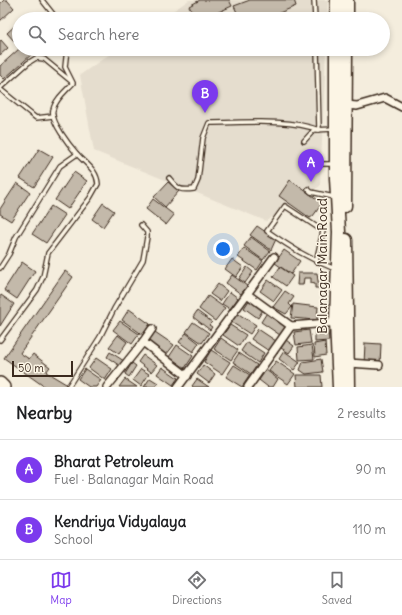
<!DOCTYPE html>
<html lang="en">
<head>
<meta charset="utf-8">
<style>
	body { margin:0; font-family:Delius,sans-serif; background:#f2f2f2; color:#202124 }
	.scale { position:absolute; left:12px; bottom:10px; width:61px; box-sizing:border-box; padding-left:4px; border:2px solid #3b2a1e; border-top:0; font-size:11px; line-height:14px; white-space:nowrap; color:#3b2a1e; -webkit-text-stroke:3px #fcf5e5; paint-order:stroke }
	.you { position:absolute; left:223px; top:249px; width:14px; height:14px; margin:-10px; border:3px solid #fff; border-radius:50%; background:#1a73e8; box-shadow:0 0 0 6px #1a73e833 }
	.badge { display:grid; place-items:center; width:26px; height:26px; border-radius:50%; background:#7c3aed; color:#fff; font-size:13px; font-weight:700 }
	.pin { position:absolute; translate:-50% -33px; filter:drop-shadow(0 1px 2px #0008) }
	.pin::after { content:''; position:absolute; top:21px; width:14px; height:12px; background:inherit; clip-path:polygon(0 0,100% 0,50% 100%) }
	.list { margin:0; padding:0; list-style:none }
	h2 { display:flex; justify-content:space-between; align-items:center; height:52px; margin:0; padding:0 16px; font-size:17px }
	h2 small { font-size:13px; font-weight:400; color:#757577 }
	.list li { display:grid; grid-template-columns:26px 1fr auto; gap:12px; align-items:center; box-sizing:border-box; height:60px; padding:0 16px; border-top:1px solid #e0e0e0 }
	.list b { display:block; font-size:15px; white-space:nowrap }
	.list p { margin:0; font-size:13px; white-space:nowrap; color:#757577 }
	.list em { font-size:13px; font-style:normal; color:#757577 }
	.icon { flex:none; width:22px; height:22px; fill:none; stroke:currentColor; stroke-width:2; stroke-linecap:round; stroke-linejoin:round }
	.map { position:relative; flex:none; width:402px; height:387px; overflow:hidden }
	.search { position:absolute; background:#fff; box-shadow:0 2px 6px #0003; left:12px; right:12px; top:12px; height:44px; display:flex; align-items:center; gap:10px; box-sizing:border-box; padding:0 14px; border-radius:22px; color:#757577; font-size:15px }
	.sheet { height:172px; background:#fff }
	nav { display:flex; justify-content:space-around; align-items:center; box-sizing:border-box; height:56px; border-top:1px solid #e0e0e0; background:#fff; font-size:11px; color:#757577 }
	nav a { display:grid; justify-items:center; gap:2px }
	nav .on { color:#7c3aed }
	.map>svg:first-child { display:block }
	.built { fill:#e5ddce }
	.building { fill:#c3b9aa; stroke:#3b2a1e }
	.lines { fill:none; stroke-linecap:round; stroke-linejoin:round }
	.lane-casing { stroke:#3b2a1e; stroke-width:6 }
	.street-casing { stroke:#3b2a1e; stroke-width:10 }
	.secondary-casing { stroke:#3b2a1e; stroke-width:14 }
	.primary-casing { stroke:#3b2a1e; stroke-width:15 }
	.lane { stroke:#fcf5e5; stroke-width:3.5 }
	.street { stroke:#fcf5e5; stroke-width:7 }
	.secondary { stroke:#fcf5e5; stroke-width:11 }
	.primary { stroke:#fcf5e5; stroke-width:12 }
	.labels { text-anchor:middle; stroke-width:3; stroke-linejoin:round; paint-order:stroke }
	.street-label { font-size:14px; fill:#3b2a1e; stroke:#fcf5e5 }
</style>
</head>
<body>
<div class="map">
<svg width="402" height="387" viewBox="0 0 402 387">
	<rect width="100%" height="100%" fill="#f4eddd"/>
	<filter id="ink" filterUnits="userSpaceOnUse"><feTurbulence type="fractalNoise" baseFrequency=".025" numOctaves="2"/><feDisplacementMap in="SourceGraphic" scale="8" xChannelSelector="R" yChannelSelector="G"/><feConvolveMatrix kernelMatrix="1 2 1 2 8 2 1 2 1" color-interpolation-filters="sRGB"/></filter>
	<g filter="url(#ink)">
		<g class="built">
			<path d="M189,0H328L327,19H161Z"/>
			<path d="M117,49H326L320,186L266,221L94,151L80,75Z"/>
		</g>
		<g class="building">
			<path d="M4,0H7L14,8L0,21V4Z"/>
			<path d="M200,0H229L232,6L203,19H196L189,6Z"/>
			<path d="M250,0H294L296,6L265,19H240L234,6Z"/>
			<path d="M19,22V37L14,41L7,33Z"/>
			<path d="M1,40L8,48L0,55V41Z"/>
			<path d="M19,49H27L32,54L4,79L0,75V66Z"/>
			<path d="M39,149L53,157L34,187L20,178Z"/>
			<path d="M74,172L87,181L68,209L55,200Z"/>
			<path d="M290,180L321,202L320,204L321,205L313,216L310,218L279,196Z"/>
			<path d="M168,182L179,191L165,207L154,197Z"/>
			<path d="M17,183L30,192L11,221L0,214V209Z"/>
			<path d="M153,199L174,215L166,225L146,209Z"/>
			<path d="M103,203L114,211L103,227L92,219Z"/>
			<path d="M51,206L65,215L46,243L32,234Z"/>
			<path d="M257,226L276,239L271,250L250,235Z"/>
			<path d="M251,237L270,251L263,260L244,246Z"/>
			<path d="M244,248L263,261L257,270L238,257Z"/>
			<path d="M284,250L300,261L291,274L275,263Z"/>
			<path d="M232,259L243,267L236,277L225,269Z"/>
			<path d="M22,262L35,271L17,299L4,290Z"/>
			<path d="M247,267L253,272L245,283L239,279Z"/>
			<path d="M280,267L293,276L286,286L273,277Z"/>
			<path d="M65,271L73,277L20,353L29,359L33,354L50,367L46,372L66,384L64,387H45L4,358Z"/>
			<path d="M298,273H317L319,288H315V284L311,283V278H304L303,285H297Z"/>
			<path d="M232,275L247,286L241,294L226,283Z"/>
			<path d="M268,280L282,290L274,301L260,291Z"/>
			<path d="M218,284L227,291L220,301L210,294Z"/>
			<path d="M285,291L294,297L289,304L292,307L286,314L273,307Z"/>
			<path d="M230,292L238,298L230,309L222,304Z"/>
			<path d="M1,295L14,304L0,326V297Z"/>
			<path d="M208,296L225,308L215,321L199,309Z"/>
			<path d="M250,299L264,308L258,318L244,308Z"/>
			<path d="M293,304L318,307L317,320L291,318Z"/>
			<path d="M129,309L150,324L143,335L122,320Z"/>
			<path d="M197,311L212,322L209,325L212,327L210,330L193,317Z"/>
			<path d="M268,311L288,324L280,335L261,322Z"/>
			<path d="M237,313L256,325L250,334L231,322Z"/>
			<path d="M120,321L139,334L132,344L113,330Z"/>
			<path d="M193,322L209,333L202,343L186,332Z"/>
			<path d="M230,325L246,335L239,346L223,335Z"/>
			<path d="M258,329L276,341L269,351L251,339Z"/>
			<path d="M309,330L311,343L296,345L294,332Z"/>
			<path d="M328,330L329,341L315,342V331Z"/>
			<path d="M155,332L174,345L166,355L148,342Z"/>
			<path d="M186,333L199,343L193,352L179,342Z"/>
			<path d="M118,335L127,342L119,354L109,347Z"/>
			<path d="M221,338L238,350L231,360L214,349Z"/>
			<path d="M286,340L294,346L289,353L281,348Z"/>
			<path d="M247,342L264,353L258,363L241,351Z"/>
			<path d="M325,342L326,355L315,357L314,344Z"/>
			<path d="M365,343L381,344L380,365L364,364Z"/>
			<path d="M177,345L193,356L185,368L169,357Z"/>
			<path d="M312,345L314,359L299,360L298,347Z"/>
			<path d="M211,350L230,362L222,374L204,362Z"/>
			<path d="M284,351L300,362L294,370L279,359Z"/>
			<path d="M110,352L124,361L120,366L107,357Z"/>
			<path d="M239,353L257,365L251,374L233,362Z"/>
			<path d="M143,355L157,365L151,372L138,362Z"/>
			<path d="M96,358L112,369L105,380L89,368Z"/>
			<path d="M321,359L323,372L306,374L300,370L303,362Z"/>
			<path d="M276,361L295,374L288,384L269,371Z"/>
			<path d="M132,363L136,366L129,377L125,374Z"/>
			<path d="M203,365L215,374L209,383L197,374Z"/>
			<path d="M234,365L250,375L242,387L226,377Z"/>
			<path d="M162,367L178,378L173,385L157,374Z"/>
			<path d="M85,369L101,380L96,387H89L78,379Z"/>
			<path d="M141,369L149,374L141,386L133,380Z"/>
			<path d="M266,370L278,379L273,387H268L259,380Z"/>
			<path d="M296,375H321L322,387H297Z"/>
			<path d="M150,378L158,383L155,387H144Z"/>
			<path d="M125,379L137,387H119Z"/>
			<path d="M197,379L209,387H193L192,386Z"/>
		</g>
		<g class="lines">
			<g class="lane-casing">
				<g id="lane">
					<path d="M42,0L57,19"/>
					<path d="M314,0L315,19"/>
					<path d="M0,88L28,63L36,58L44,59L72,82"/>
					<path d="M0,89L36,118L53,116"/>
					<path d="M304,141L314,130L334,129"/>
					<path d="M308,167L313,164H334"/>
					<path d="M169,178C178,189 179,191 194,189L198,180L203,138L209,123C242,123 288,118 319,130L317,49"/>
					<path d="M308,189L311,192L334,197"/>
					<path d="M316,262L323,231L285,206L267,231C290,247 309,259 335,269"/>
					<path d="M0,268L9,254L16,237L60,166L77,154"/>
					<path d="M0,340L37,290L43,277L48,253L90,198L98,184C97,170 86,164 77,154C70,146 50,121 53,110C55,99 67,90 73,83L65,67L67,49"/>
					<path d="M68,387L100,337L114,309L143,260L147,237V232L141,225"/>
				</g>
			</g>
			<g class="street-casing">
				<g id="street">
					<path d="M346,105L357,106L385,98L402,107"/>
					<path d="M247,294L274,257"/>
					<path d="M143,342L152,329"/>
					<path d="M348,363L379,365"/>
					<path d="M107,387L143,342L187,376"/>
					<path d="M178,387L247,294L291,326L340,322"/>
					<path d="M248,387L291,326"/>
				</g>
			</g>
			<g class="secondary-casing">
				<path id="secondary" d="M0,383L4,387"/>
			</g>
			<g class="primary-casing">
				<g id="primary">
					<path d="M336,19L337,0"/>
					<path d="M347,19V0"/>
					<path d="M336,49V178L339,232L336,322L339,387"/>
					<path d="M345,206L346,49"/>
					<path d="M346,240L348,387"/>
				</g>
			</g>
			<use href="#lane" class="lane"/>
			<use href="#street" class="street"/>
			<use href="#secondary" class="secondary"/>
			<use href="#primary" class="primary"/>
		</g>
	</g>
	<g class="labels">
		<g class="street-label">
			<text transform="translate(322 266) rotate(-90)" y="5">Balanagar Main Road</text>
		</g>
	</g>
</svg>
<div class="scale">50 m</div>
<div class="you"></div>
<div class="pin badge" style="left:311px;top:182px">A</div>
<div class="pin badge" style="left:205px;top:113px">B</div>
<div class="search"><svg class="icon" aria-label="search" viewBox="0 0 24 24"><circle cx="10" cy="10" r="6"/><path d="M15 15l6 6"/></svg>Search here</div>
</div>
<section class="sheet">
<h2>Nearby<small>2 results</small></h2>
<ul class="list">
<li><span class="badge">A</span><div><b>Bharat Petroleum</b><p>Fuel · Balanagar Main Road</p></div><em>90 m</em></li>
<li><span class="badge">B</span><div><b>Kendriya Vidyalaya</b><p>School</p></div><em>110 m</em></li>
</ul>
</section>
<nav>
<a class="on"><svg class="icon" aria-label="map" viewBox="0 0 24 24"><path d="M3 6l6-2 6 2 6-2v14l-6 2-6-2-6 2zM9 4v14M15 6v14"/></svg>Map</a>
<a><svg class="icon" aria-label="directions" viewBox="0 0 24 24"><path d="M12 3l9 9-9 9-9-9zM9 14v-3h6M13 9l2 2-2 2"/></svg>Directions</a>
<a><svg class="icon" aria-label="saved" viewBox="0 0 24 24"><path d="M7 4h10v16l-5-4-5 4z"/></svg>Saved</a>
</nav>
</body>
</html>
